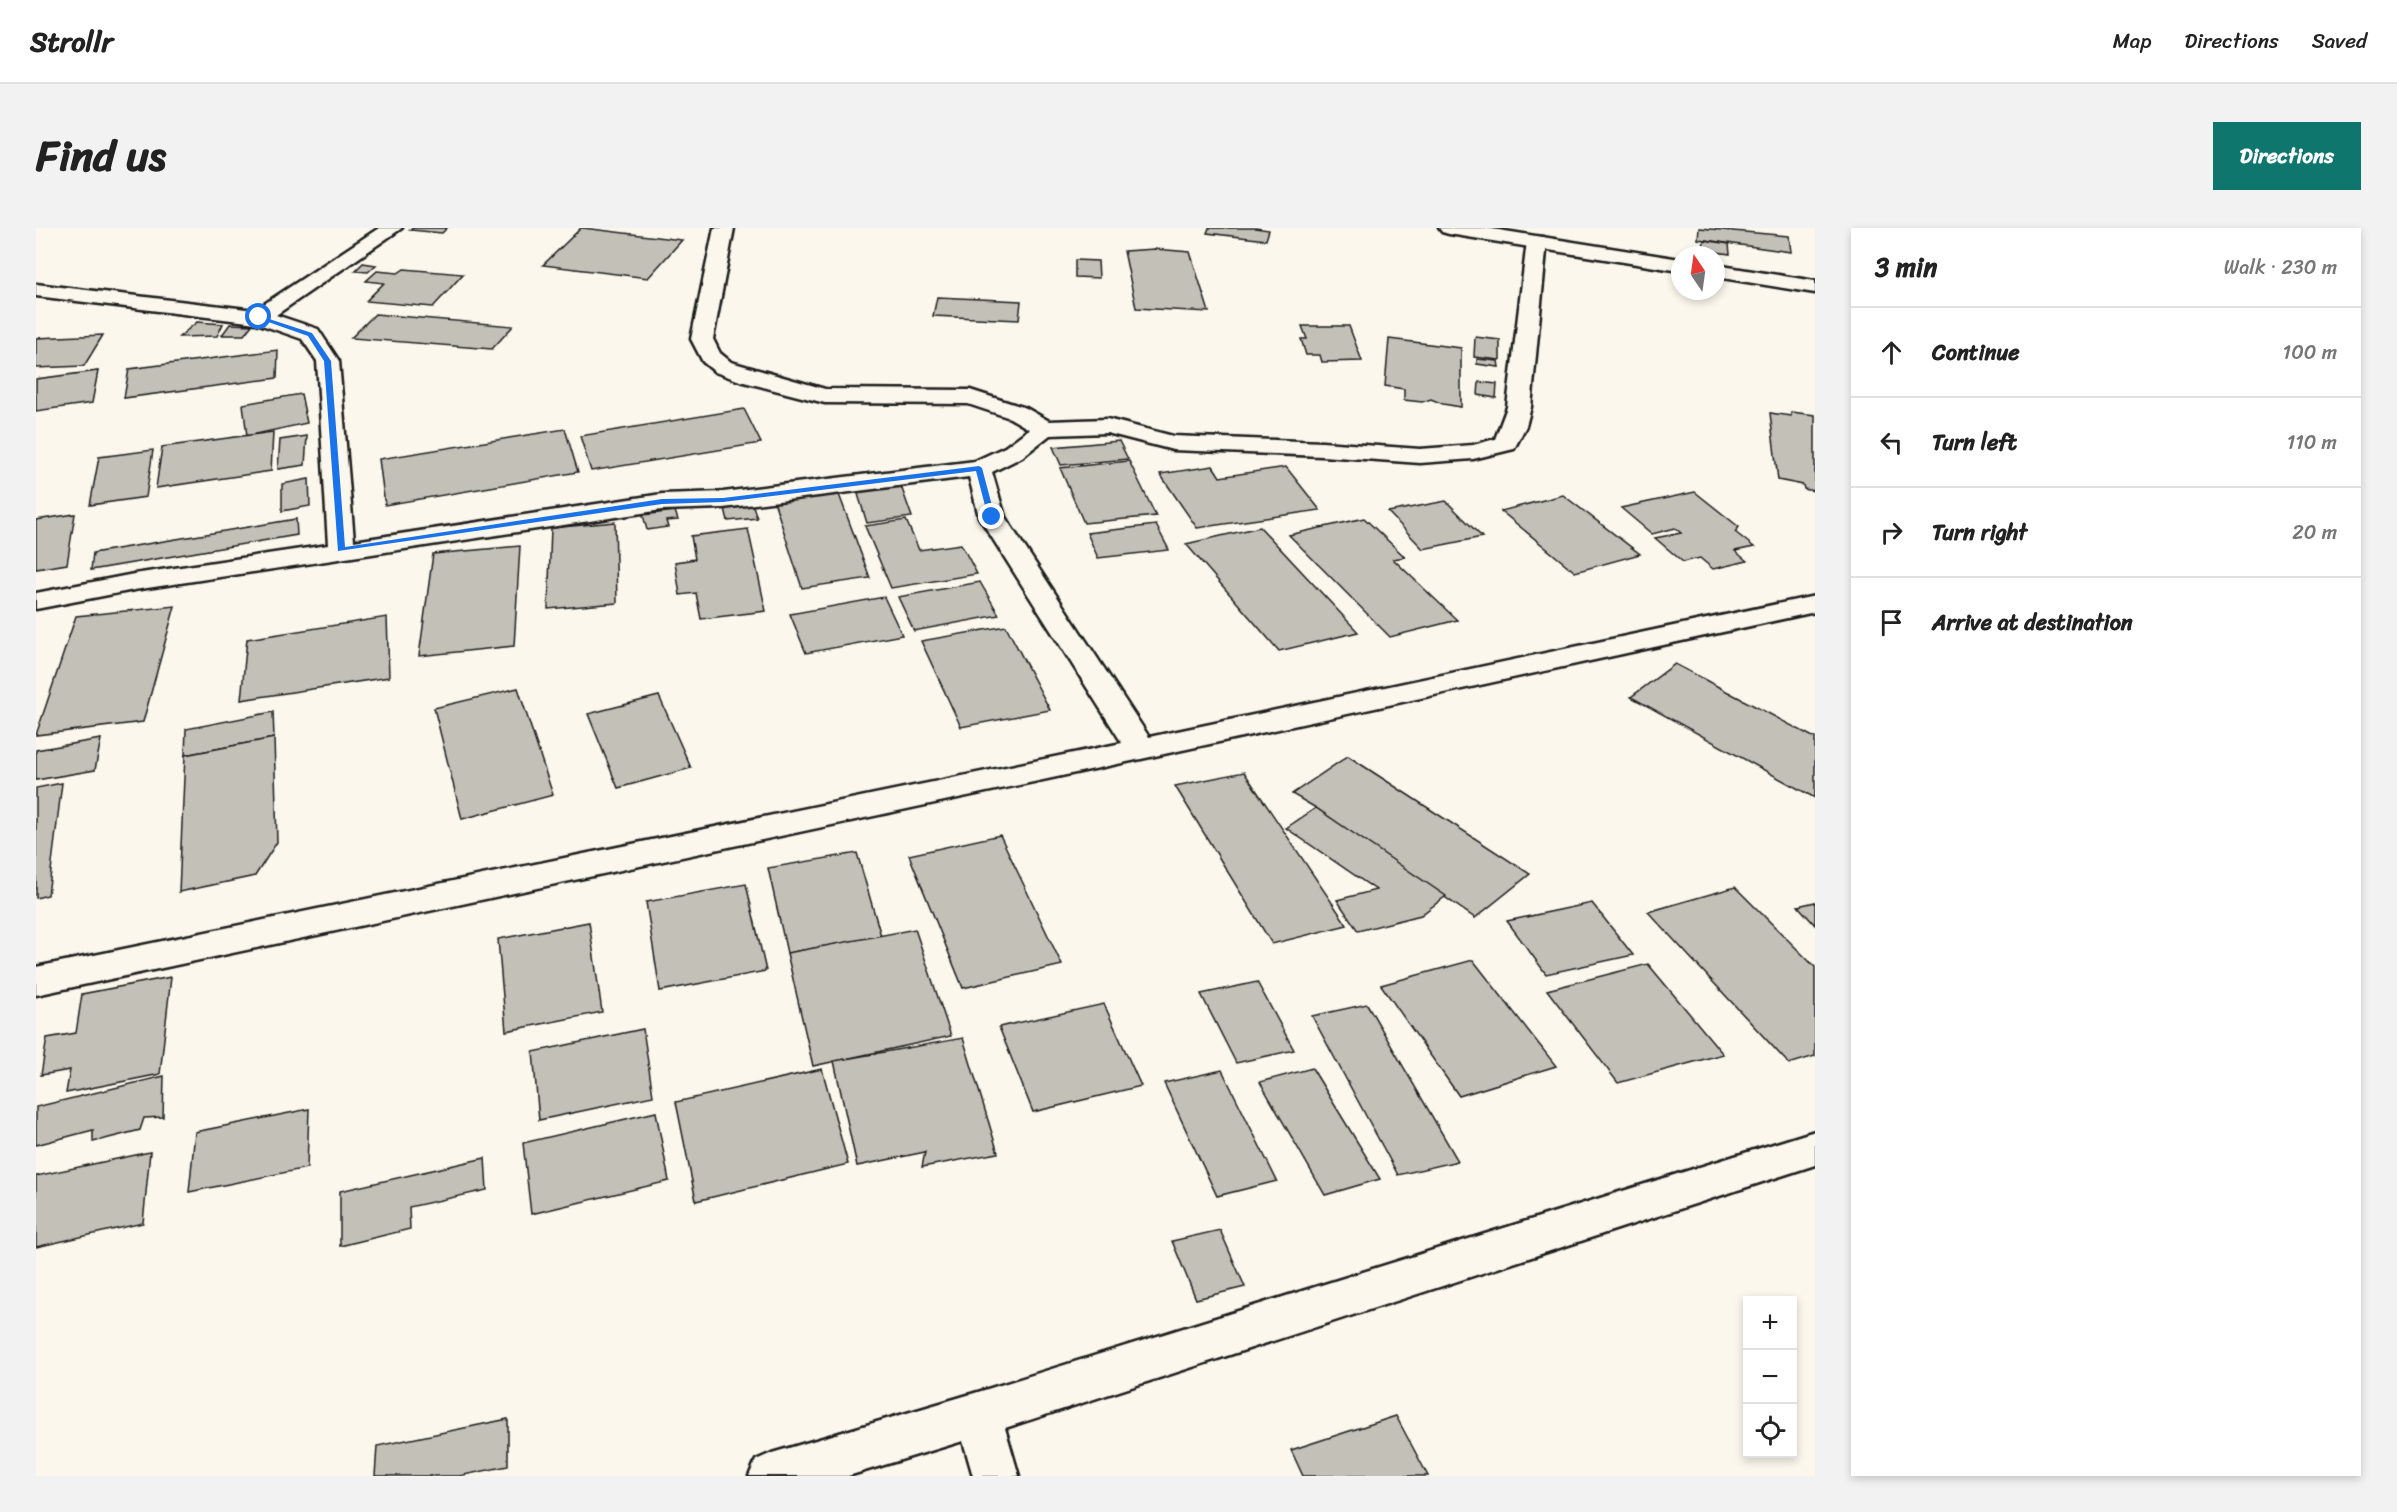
<!DOCTYPE html>
<html lang="en">
<head>
<meta charset="utf-8">
<style>
	body { margin:0; font-family:Sriracha,sans-serif; background:#f2f2f2; color:#222 }
	.controls { position:absolute; right:18px; bottom:18px; display:grid; overflow:hidden; border-radius:0px; box-shadow:0 3px 9px #0003 }
	.controls button { width:54px; height:54px; display:grid; place-items:center; padding:0; border:0; border-bottom:2px solid #e0e0e0; background:#fff; color:#222; font:30px sans-serif }
	.compass { position:absolute; left:1635px; top:18px; width:54px; height:54px; border-radius:50%; background:#fff; box-shadow:0 3px 9px #0003; rotate:347deg }
	.stop { position:absolute; width:18px; height:18px; margin:-14px; border:4px solid #1a73e8; border-radius:50%; background:#fff }
	.stop.end { background:#1a73e8; border-color:#fff; box-shadow:0 2px 6px #0008 }
	.list { margin:0; padding:0; list-style:none }
	h2 { display:flex; justify-content:space-between; align-items:center; height:78px; margin:0; padding:0 24px; font-size:26px }
	h2 small { font-size:20px; font-weight:400; color:#767676 }
	.list li { display:grid; grid-template-columns:39px 1fr auto; gap:18px; align-items:center; box-sizing:border-box; height:90px; padding:0 24px; border-top:2px solid #e0e0e0 }
	.list b { display:block; font-size:22px; white-space:nowrap }
	.list em { font-size:20px; font-style:normal; color:#767676 }
	.icon { flex:none; width:33px; height:33px; fill:none; stroke:currentColor; stroke-width:2; stroke-linecap:round; stroke-linejoin:round }
	.map { position:relative; flex:none; width:1779px; height:1248px; overflow:hidden; border-radius:0px }
	header { display:flex; align-items:center; gap:36px; box-sizing:border-box; height:84px; padding:0 30px; background:#fff; border-bottom:2px solid #e0e0e0 }
	header strong { font-size:28px }
	nav { display:flex; gap:33px; margin-inline-start:auto; font-size:21px }
	.intro { display:flex; align-items:center; justify-content:space-between; box-sizing:border-box; height:144px; padding:0 36px }
	h1 { margin:0; font-size:42px }
	.button { padding:15px 27px; border-radius:0px; background:#0f766e; color:#fff; font-size:21px; font-weight:700 }
	main { display:flex; gap:36px; padding:0 36px }
	aside { flex:1; background:#fff; border-radius:0px; box-shadow:0 3px 9px #0003 }
	.map>svg:first-child { display:block }
	.building { fill:#c3c0b8; stroke:#1c1c1c; stroke-width:1.5 }
	.lines { fill:none; stroke-linecap:round; stroke-linejoin:round }
	.street-casing { stroke:#1c1c1c; stroke-width:5 }
	.secondary-casing { stroke:#1c1c1c; stroke-width:5 }
	.street { fill:#fbf7ec; fill-rule:evenodd }
	.secondary { fill:#fbf7ec; fill-rule:evenodd }
	.route { fill:#1a73e8 }
</style>
</head>
<body>
<header>
<strong>Strollr</strong>
<nav><a>Map</a><a>Directions</a><a>Saved</a></nav>
</header>
<div class="intro"><h1>Find us</h1><a class="button">Directions</a></div>
<main>
<div class="map">
<svg width="1779" height="1248" viewBox="0 0 1779 1248">
	<rect width="100%" height="100%" fill="#fbf7ec"/>
	<filter id="ink" filterUnits="userSpaceOnUse"><feTurbulence type="fractalNoise" baseFrequency=".0167" numOctaves="2"/><feDisplacementMap in="SourceGraphic" scale="12" xChannelSelector="R" yChannelSelector="G"/><feConvolveMatrix kernelMatrix="1 2 1 2 8 2 1 2 1" color-interpolation-filters="sRGB"/></filter>
	<g filter="url(#ink)">
		<g class="building">
			<path d="M377,0H411L406,5L374,2Z"/>
			<path d="M545,0H547L646,12L612,50L507,37Z"/>
			<path d="M1173,0H1219L1233,2L1230,12L1171,5Z"/>
			<path d="M1663,0L1753,8L1755,24L1662,11Z"/>
			<path d="M1668,12L1693,16L1694,26L1667,22Z"/>
			<path d="M1119,21L1154,24L1173,84L1100,80L1088,23Z"/>
			<path d="M1039,32L1062,33L1063,50L1039,49Z"/>
			<path d="M327,35L340,37L332,44L319,43Z"/>
			<path d="M368,41L427,46L397,79L330,73L348,55L330,53L341,43L362,45Z"/>
			<path d="M901,69L985,73L983,92L897,88Z"/>
			<path d="M339,86L477,98L456,121L315,110Z"/>
			<path d="M161,94L187,96L181,108L143,109Z"/>
			<path d="M194,96L216,97L208,107H186Z"/>
			<path d="M1266,98H1313L1326,133L1286,134L1284,127H1270L1265,111H1271Z"/>
			<path d="M67,107L48,138L0,140V110Z"/>
			<path d="M1439,109L1464,112V132L1438,129Z"/>
			<path d="M1353,111L1425,120V179L1407,176L1395,171L1386,174L1368,172V161L1349,158Z"/>
			<path d="M242,122L241,150L88,170L93,141Z"/>
			<path d="M1441,131L1462,133L1463,139L1441,136Z"/>
			<path d="M62,143L56,175L0,183V151Z"/>
			<path d="M1443,154L1461,156L1460,170L1442,167Z"/>
			<path d="M265,166L271,195L211,208L207,176Z"/>
			<path d="M708,181L725,215L555,243L544,208Z"/>
			<path d="M1755,184L1779,187V263L1768,261L1767,257L1742,252L1734,185L1755,188Z"/>
			<path d="M529,201L542,244L349,277L343,231Z"/>
			<path d="M237,204L235,243L120,260L126,219Z"/>
			<path d="M271,208L269,237L242,241L244,212Z"/>
			<path d="M1083,213L1092,231L1025,237L1017,219Z"/>
			<path d="M117,222L110,269L54,277L63,229Z"/>
			<path d="M1093,233L1120,288L1048,295L1024,240Z"/>
			<path d="M1177,238L1184,249L1250,239L1284,282L1161,300L1124,246Z"/>
			<path d="M273,251L274,278L246,283V256Z"/>
			<path d="M865,258L876,289L831,295L821,263Z"/>
			<path d="M801,261L834,350L766,360L737,270Z"/>
			<path d="M1659,264L1703,299L1699,304L1718,319L1699,323L1711,333L1677,341L1664,330L1647,334L1619,310L1645,305L1639,300L1616,306L1585,280Z"/>
			<path d="M1527,267L1604,326L1539,344L1465,283Z"/>
			<path d="M714,269L721,290L692,293L687,272Z"/>
			<path d="M1410,273L1446,309L1387,321L1352,284Z"/>
			<path d="M639,283L642,292L630,293L632,299L611,302L607,287Z"/>
			<path d="M39,286L31,336L0,341V292Z"/>
			<path d="M1328,290L1369,329L1357,331L1421,392L1354,409L1253,307Z"/>
			<path d="M260,291L261,307L55,342L57,325Z"/>
			<path d="M870,292L883,322L925,316L941,346L855,360L829,298Z"/>
			<path d="M579,294L581,375L512,381L515,300Z"/>
			<path d="M1120,297L1133,322L1062,330L1051,305Z"/>
			<path d="M1224,299L1322,404L1243,423L1150,316Z"/>
			<path d="M712,301L730,383L665,391L660,365L644,367L639,334L659,331L655,308Z"/>
			<path d="M484,318L478,418L383,428L397,326Z"/>
			<path d="M944,354L963,387L878,403L862,369Z"/>
			<path d="M848,369L866,407L770,425L754,386Z"/>
			<path d="M139,378L107,494L0,507L40,388Z"/>
			<path d="M351,389L353,449L205,472L211,411Z"/>
			<path d="M970,398L1014,482L925,499L885,413Z"/>
			<path d="M1639,436L1779,510V570L1595,469Z"/>
			<path d="M482,460L517,567L426,591L398,480Z"/>
			<path d="M623,468L655,540L582,560L552,486Z"/>
			<path d="M237,484L238,510L149,527L150,501Z"/>
			<path d="M238,510L241,614L219,648L143,664L149,527Z"/>
			<path d="M65,511L59,542L0,552V522Z"/>
			<path d="M1312,528L1494,646L1439,690L1280,580L1256,566Z"/>
			<path d="M1208,544L1311,697L1236,716L1139,558Z"/>
			<path d="M26,555L12,667L0,670V560Z"/>
			<path d="M1280,580L1410,668L1385,687L1322,703L1301,672L1340,662L1250,600Z"/>
			<path d="M964,607L1026,737L927,760L873,627Z"/>
			<path d="M821,625L845,708L751,725L732,640Z"/>
			<path d="M710,656L730,743L624,763L610,674Z"/>
			<path d="M1699,659L1779,739V828L1753,836L1612,684Z"/>
			<path d="M1779,674V697L1762,678Z"/>
			<path d="M1556,675L1597,727L1510,746L1471,693Z"/>
			<path d="M553,694L566,784L470,803L462,711Z"/>
			<path d="M879,701L915,808L777,838L751,725Z"/>
			<path d="M1437,732L1520,838L1423,868L1345,757Z"/>
			<path d="M1612,736L1687,826L1582,855L1511,762Z"/>
			<path d="M135,749L124,846L30,865L34,842L5,847L11,810L40,805L46,766Z"/>
			<path d="M1221,754L1258,822L1200,835L1165,766Z"/>
			<path d="M1068,776L1105,858L997,884L963,799Z"/>
			<path d="M1331,776L1422,933L1362,947L1276,788Z"/>
			<path d="M607,801L617,868L503,892L497,824Z"/>
			<path d="M927,810L962,925L886,939L889,924L821,938L798,833Z"/>
			<path d="M1276,840L1344,951L1289,967L1224,854Z"/>
			<path d="M786,841L812,936L660,973L640,874Z"/>
			<path d="M1186,842L1241,953L1181,968L1128,855Z"/>
			<path d="M128,848L127,889L108,890L104,902L57,914V902L0,917V879Z"/>
			<path d="M273,881L271,940L153,964L159,904Z"/>
			<path d="M620,884L633,953L495,986L487,915Z"/>
			<path d="M114,924L107,995L0,1019V948Z"/>
			<path d="M449,930L451,962L373,979L374,1001L304,1018V963Z"/>
			<path d="M1184,1002L1209,1059L1160,1071L1136,1013Z"/>
			<path d="M1360,1188L1392,1248H1267L1255,1222Z"/>
			<path d="M472,1191V1238L423,1248H339L341,1218Z"/>
		</g>
		<g class="lines">
			<g class="street-casing">
				<g id="street">
					<path d="M343,0H366L240,87L282,101L303,133L318,313L626,266L687,264L939,233L969,219L993,201L974,190L932,176L789,175L704,153L679,144L667,134L655,111L678,0H698L677,111L684,125L695,134L789,161L934,162L990,180L1013,193L1071,191L1137,208L1286,214L1384,221L1437,217L1459,211L1471,179L1491,13L1494,9H1508L1511,13L1495,179L1490,198L1478,221L1437,231L1384,235L1286,228L1137,222L1071,205L1014,207L986,229L956,244L969,289L1113,509L1779,368V384L1105,531L0,767V739L1086,515L943,289L933,249L687,280L626,282L98,362L0,381V365L98,346L292,317L281,133L266,111L220,95L0,68V56L219,82Z"/>
					<path d="M1779,903V937L969,1200L983,1248H937L927,1213L812,1248H713L720,1232L736,1225L942,1164Z"/>
				</g>
			</g>
			<g class="secondary-casing">
				<g id="secondary">
					<path d="M1403,0H1450L1644,31V43L1413,6L1406,4Z"/>
					<path d="M1680,37L1779,53V65L1680,49Z"/>
				</g>
			</g>
			<use href="#street" class="street"/>
			<use href="#secondary" class="secondary"/>
		</g>
	</g>
	<path class="route" d="M221,87L276,105L295,133L309,319L626,271L687,270L943,238L946,240L959,289L956,291L952,289L940,243L687,274L626,276L302,323L288,133L272,108L221,90Z"/>
</svg>
<div class="controls">
<button>+</button>
<button>−</button>
<button><svg class="icon" aria-label="locate" viewBox="0 0 24 24"><circle cx="12" cy="12" r="6"/><path d="M12 2v4M12 18v4M2 12h4M18 12h4"/></svg></button>
</div>
<svg class="compass" viewBox="-18 -18 36 36"><path d="M0-13l5 13h-10z" fill="#e53935"/><path d="M0 13l5-13h-10z" fill="#767676"/></svg>
<div class="stop" style="left:223px;top:89px"></div>
<div class="stop end" style="left:956px;top:289px"></div>
</div>
<aside>
<h2>3 min<small>Walk · 230 m</small></h2>
<ul class="list">
<li><svg class="icon" aria-label="ahead" viewBox="0 0 24 24"><path d="M12 20V5M6 11l6-6 6 6"/></svg><div><b>Continue</b></div><em>100 m</em></li>
<li><svg class="icon" aria-label="left" viewBox="0 0 24 24"><path d="M17 20v-9H6M10 6l-5 5 5 5"/></svg><div><b>Turn left</b></div><em>110 m</em></li>
<li><svg class="icon" aria-label="right" viewBox="0 0 24 24"><path d="M7 20v-9h11M14 6l5 5-5 5"/></svg><div><b>Turn right</b></div><em>20 m</em></li>
<li><svg class="icon" aria-label="arrive" viewBox="0 0 24 24"><path d="M6 21V4h12l-3 4 3 4H6"/></svg><div><b>Arrive at destination</b></div></li>
</ul>
</aside>
</main>
</body>
</html>
